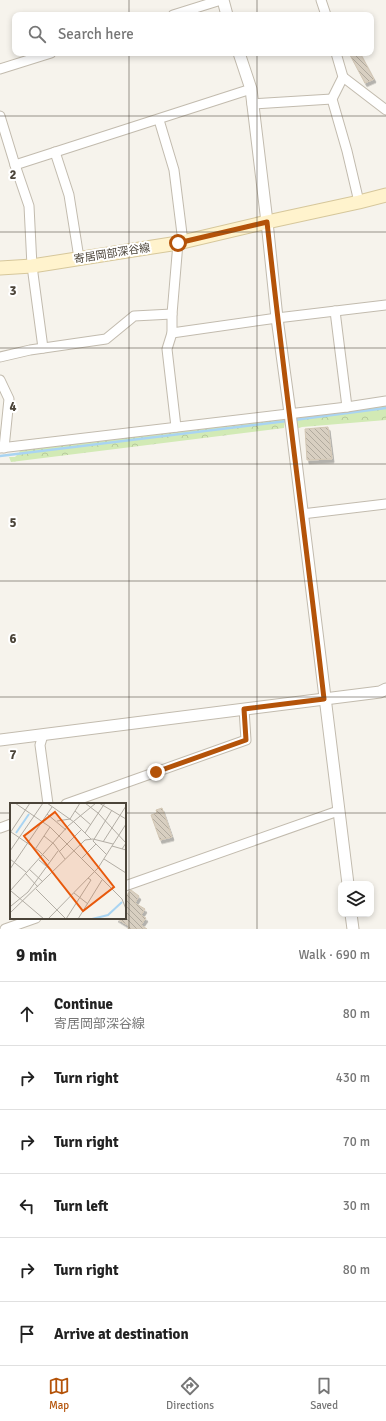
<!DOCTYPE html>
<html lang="en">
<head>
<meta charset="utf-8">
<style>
	body { margin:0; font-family:Signika,"Noto Sans JP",sans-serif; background:#f6f6f6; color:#222 }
	.controls { position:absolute; right:12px; bottom:12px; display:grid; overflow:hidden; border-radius:8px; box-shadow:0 2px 6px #0003 }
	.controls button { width:36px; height:36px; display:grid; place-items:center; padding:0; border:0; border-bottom:1px solid #e0e0e0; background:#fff; color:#222; font:20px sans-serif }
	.stop { position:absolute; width:12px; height:12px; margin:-9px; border:3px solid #b45309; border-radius:50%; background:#fff }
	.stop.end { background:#b45309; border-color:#fff; box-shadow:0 1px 4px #0008 }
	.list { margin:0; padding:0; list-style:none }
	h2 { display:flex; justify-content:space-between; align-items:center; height:52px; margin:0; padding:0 16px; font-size:17px }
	h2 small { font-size:13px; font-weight:400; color:#767676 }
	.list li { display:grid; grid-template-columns:26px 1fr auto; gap:12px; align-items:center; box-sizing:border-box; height:64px; padding:0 16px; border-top:1px solid #e0e0e0 }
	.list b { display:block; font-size:15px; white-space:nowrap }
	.list p { margin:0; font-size:13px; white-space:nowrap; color:#767676 }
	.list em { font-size:13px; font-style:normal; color:#767676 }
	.icon { flex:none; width:22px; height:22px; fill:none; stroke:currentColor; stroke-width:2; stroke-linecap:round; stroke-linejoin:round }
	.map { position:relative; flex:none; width:386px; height:929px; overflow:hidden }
	.search { position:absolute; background:#fff; box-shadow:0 2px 6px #0003; left:12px; right:12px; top:12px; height:44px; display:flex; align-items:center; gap:10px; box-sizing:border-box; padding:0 14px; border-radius:8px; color:#767676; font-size:15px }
	.sheet { height:436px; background:#fff }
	nav { display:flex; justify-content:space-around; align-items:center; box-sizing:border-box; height:56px; border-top:1px solid #e0e0e0; background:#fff; font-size:11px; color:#767676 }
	nav a { display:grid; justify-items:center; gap:2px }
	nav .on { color:#b45309 }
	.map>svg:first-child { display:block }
	.grass { fill:url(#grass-dots) }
	.forest { fill:url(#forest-crowns) }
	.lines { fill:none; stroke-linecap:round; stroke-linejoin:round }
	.stream { stroke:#a9d4f2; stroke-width:2.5 }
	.building { fill:url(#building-back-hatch); stroke:#d3c7b4; filter:url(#shadow) }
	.minor-casing { stroke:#c2bbae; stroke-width:11 }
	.tertiary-casing { stroke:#c2bbae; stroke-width:13 }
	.secondary-casing { stroke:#d6c79b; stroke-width:15 }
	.minor { stroke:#fff; stroke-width:9 }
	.tertiary { stroke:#fff; stroke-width:11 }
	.secondary { stroke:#fff3cd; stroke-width:13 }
	.route { stroke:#b45309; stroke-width:5 }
	.grid { fill:none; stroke:#4b4439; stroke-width:1; stroke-opacity:0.55 }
	.labels { text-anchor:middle; stroke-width:4; stroke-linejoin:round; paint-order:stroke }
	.street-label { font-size:11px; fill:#4b4439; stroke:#fff }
	.inset-river { fill:none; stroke:#a9d4f2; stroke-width:2 }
	.inset-road { fill:none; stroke:#b2ada4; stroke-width:1 }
	.view { fill:#e8590c; fill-opacity:0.15; stroke:#e8590c; stroke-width:2 }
	.inset-edge { fill:none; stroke:#4b4439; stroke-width:2 }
	.grid-label { font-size:13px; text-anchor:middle; font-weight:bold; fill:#4b4439; stroke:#fff; stroke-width:4; stroke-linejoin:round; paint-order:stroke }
</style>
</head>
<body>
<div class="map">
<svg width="386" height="929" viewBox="0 0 386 929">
	<defs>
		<pattern id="grass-dots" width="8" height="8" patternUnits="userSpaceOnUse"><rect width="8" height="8" fill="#d2eab5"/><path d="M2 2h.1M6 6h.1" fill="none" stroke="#b6ca9c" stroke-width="1.8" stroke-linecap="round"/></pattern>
		<pattern id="forest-crowns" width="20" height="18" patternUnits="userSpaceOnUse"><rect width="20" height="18" fill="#d2eab5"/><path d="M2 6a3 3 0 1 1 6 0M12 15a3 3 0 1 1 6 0" fill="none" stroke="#b6ca9c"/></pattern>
		<pattern id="building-back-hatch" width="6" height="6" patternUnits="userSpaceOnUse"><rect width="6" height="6" fill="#d8cfc1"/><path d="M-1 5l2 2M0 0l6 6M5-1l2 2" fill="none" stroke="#b1aa9e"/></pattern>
		<filter id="shadow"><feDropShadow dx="2" dy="3.5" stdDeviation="0" flood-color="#0004"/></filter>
	</defs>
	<rect width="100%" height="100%" fill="#f6f3ec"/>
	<g class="grass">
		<path d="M386,403V408L295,419L294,415Z"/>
		<path d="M283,417L285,421L19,453L21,448Z"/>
	</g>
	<g class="forest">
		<path d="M386,408V420L302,427L296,429L295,419Z"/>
		<path d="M285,421L284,428L11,462L9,457H15L19,453L198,432Z"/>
	</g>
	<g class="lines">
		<g class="stream">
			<path d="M294,420L386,408"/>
			<path d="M0,456L287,421"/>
		</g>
	</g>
	<g class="building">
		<path d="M349,53H360L374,79L365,83Z"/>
		<path d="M328,427L332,459L307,460L305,429Z"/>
		<path d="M162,808L172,837L160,840L151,815L157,813L156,810Z"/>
		<path d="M131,890L139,896L135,903L145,909L141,915L146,918L141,925L147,929H128L129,926L116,918H125V897Z"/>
	</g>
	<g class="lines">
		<g class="minor-casing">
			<g id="minor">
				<path d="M321,0L326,15"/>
				<path d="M173,15L221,0"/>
				<path d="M336,53L343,77L332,99L347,151L359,202"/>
				<path d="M0,69L51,53"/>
				<path d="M343,77L386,110"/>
				<path d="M252,104L332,99"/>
				<path d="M0,116L15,165L29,206L32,266L43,348"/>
				<path d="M159,120L174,170L183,242"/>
				<path d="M55,152L69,195L79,258"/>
				<path d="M15,165L251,89"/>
				<path d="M335,311L347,407"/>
				<path d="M172,333L277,318L386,305"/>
				<path d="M0,357L30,350L106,339L134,316L172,314"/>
				<path d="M0,380L9,399L4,448"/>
				<path d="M176,427L167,349L172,333V314L178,243"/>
				<path d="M0,448L347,407L386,401"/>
				<path d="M302,514L386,504"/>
				<path d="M43,735L40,745L48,804"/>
				<path d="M66,804L246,740L244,709"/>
				<path d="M0,828L11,824"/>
				<path d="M125,886L338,811"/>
				<path d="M5,929L36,918"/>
			</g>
		</g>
		<g class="tertiary-casing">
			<g id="tertiary">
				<path d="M223,0L227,15"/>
				<path d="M239,53L251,89L267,222L277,318L290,413L348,884"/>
				<path d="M0,740L380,692L386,689"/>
				<path d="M351,914L353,929"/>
			</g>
		</g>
		<g class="secondary-casing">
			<path id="secondary" d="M0,268L32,266L178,243L267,222L359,202L386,195"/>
		</g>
		<use href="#minor" class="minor"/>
		<use href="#tertiary" class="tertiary"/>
		<use href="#secondary" class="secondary"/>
	</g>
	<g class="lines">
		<path class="route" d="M156,772L246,740L244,709L324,699C306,540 284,381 267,222L178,243"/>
	</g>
	<path class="grid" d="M129,0V15M257,0V15M129,53V929M257,53V929M0,116H386M0,232H386M0,348H386M0,464H386M0,581H386M0,697H386M0,813H11M125,813H386"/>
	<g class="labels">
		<g class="street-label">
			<text transform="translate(112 253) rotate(-9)" y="4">寄居岡部深谷線</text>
		</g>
	</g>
	<g transform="translate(10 803)">
		<rect width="116" height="116" fill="#f6f3ec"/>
		<path class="inset-river" d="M6,30L19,11M82,116L98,112L112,99"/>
		<path class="inset-road" d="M5,0L40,24L112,96L116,106M37,0L64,19L81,36M75,0L88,10L116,40L112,46M89,0L116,16M65,8L81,22M37,11L56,27M60,16L70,0M47,18L60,16M1,29L29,48L39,58M0,30L20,0M75,30L95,0M34,33L44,41M93,39L116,3M44,41L55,56M102,43L116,47M26,45L40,24M0,48L33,0M49,49L72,26M97,52L83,38L102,7M0,56L16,69M71,56L86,41M94,56L116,70M29,57L43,69M0,66L42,4M19,66L33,79M15,70L28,84M26,86L56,116M0,88L58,23L86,0M1,88L34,116M64,90L78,101M1,103L18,89L48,48M0,110L75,37L83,36L103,41M38,116L88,65L116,21M56,116L81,77L78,75M68,116L92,77"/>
		<path class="view" d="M45,9L104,84L73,108L14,33Z"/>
		<rect width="116" height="116" class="inset-edge"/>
	</g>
	<g class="grid-label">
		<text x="13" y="179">2</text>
		<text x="13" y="295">3</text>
		<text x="13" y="411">4</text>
		<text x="13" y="527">5</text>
		<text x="13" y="643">6</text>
		<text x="13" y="759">7</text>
	</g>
</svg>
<div class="controls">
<button><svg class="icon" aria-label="layers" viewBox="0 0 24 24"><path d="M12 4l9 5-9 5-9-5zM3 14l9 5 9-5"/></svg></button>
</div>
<div class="stop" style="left:178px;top:243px"></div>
<div class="stop end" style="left:156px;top:772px"></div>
<div class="search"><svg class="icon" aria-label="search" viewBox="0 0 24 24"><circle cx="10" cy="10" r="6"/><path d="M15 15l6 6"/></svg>Search here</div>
</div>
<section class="sheet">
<h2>9 min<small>Walk · 690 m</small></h2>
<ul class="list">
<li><svg class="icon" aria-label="ahead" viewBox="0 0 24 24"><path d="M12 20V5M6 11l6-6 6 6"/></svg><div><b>Continue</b><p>寄居岡部深谷線</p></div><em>80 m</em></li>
<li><svg class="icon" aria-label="right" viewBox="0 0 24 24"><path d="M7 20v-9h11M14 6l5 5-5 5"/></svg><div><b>Turn right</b></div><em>430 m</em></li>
<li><svg class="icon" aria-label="right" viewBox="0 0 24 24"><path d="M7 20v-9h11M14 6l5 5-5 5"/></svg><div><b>Turn right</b></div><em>70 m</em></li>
<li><svg class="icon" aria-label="left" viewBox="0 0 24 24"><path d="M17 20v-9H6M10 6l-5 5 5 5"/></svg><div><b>Turn left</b></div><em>30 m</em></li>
<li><svg class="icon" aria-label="right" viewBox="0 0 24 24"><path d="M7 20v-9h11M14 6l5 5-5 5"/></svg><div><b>Turn right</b></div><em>80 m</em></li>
<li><svg class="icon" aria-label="arrive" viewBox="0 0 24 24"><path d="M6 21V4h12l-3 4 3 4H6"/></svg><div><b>Arrive at destination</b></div></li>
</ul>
</section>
<nav>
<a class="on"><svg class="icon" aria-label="map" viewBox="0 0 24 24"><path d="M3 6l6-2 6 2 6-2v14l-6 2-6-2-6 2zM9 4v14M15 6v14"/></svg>Map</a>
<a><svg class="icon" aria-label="directions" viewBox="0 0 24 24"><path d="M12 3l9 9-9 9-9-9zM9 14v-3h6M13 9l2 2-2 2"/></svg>Directions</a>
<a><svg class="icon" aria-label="saved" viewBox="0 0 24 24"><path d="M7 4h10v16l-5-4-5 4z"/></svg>Saved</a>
</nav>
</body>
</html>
